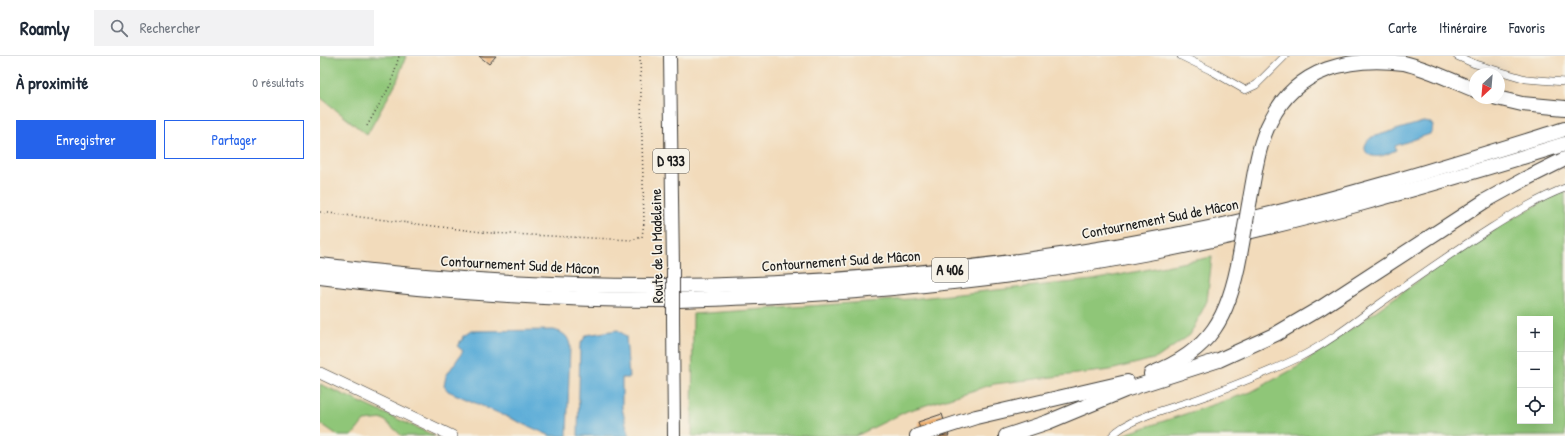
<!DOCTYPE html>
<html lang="fr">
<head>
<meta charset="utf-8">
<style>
	body { margin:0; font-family:"Patrick Hand",sans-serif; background:#f2f2f3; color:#1f2937 }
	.controls { position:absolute; right:12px; bottom:12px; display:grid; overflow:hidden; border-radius:0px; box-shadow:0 4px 16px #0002 }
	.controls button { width:36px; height:36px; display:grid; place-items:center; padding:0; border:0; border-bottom:1px solid #e0e1e3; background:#fff; color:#1f2937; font:20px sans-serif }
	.compass { position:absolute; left:1149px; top:12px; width:36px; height:36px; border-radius:50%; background:#fff; box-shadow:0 4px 16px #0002; rotate:206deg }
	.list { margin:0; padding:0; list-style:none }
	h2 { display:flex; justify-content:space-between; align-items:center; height:52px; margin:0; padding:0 16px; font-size:17px }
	h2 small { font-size:13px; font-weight:400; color:#747a83 }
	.actions { display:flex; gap:8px; padding:12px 16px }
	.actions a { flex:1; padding:9px 0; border:1px solid #2563eb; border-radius:0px; text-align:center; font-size:14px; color:#2563eb }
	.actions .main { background:#2563eb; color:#fff }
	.icon { flex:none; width:22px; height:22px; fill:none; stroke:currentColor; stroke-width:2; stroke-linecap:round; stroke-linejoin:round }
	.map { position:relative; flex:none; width:1245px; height:380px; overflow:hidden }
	header { display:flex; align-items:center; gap:24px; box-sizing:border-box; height:56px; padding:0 20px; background:#fff; border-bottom:1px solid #e0e1e3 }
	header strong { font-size:19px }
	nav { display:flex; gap:22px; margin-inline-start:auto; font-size:14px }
	.search { width:280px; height:36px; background:#f2f2f3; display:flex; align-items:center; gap:10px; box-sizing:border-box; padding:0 14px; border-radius:0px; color:#747a83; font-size:15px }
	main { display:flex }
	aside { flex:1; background:#fff }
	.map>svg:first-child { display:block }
	.green { fill:#8fc678; stroke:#56714a; fill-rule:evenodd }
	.water { fill:#5eaed8; stroke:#3d657a }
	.building { fill:#ecae6e }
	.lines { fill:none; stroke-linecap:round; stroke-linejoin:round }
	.minor-casing { stroke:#3c3934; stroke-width:8 }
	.secondary-casing { stroke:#3c3934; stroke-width:12 }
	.primary-casing { stroke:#3c3934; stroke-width:14 }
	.motorway-casing { stroke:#3c3934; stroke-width:16 }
	.path { stroke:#3c3934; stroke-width:1.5; stroke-dasharray:1 3; stroke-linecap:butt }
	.minor { stroke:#fff; stroke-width:7 }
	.secondary { stroke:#fff; stroke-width:11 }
	.primary { stroke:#fff; stroke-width:12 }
	.motorway { stroke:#fff; stroke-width:14 }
	.primary-bridge-casing { stroke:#3c3934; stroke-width:14; stroke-linecap:butt }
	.motorway-bridge-casing { stroke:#3c3934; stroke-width:16; stroke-linecap:butt }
	.primary-bridge { stroke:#fff; stroke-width:12 }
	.motorway-bridge { stroke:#fff; stroke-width:14 }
	.labels { text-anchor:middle; stroke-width:3.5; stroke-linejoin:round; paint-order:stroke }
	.shield { fill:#f7f3e8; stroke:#5e5c59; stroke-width:1 }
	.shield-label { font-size:14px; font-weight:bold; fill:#1c1c1c }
	.street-label { font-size:15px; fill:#1c1c1c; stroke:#f7f3e8 }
</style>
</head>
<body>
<header>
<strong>Roamly</strong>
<div class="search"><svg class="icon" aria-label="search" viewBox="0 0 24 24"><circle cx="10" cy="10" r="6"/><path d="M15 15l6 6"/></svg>Rechercher</div>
<nav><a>Carte</a><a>Itinéraire</a><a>Favoris</a></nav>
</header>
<main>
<aside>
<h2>À proximité<small>0 résultats</small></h2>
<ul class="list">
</ul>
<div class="actions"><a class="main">Enregistrer</a><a>Partager</a></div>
</aside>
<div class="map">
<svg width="1245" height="380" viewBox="0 0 1245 380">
	<rect width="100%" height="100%" fill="#f7f3e8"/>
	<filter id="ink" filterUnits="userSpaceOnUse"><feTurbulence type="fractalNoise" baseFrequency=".025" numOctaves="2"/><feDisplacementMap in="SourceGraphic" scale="8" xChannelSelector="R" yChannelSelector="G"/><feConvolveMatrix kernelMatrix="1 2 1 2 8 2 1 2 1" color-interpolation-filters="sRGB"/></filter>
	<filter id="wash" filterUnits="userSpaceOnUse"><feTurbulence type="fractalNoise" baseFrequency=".012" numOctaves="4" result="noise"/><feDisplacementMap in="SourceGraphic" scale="16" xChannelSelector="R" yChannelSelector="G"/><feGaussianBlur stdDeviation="0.9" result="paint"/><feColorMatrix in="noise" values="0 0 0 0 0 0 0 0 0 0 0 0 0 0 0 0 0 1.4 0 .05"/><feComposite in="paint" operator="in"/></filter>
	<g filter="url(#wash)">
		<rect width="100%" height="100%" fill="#f2dbbb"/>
		<g class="green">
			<path d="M0,0H86L77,25L47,79L0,41Z"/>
			<path d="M1245,135V380H803L808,377L931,336L979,310L1123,207L1188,165L1231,141ZM1200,263H1230V365H1200Z"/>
			<path d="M892,201L887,245L870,279L837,302L790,314L674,328L587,355L536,380H372L373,258L590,243L773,224Z"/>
			<path d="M0,328L115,380H82L63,363L44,365L32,380H19L0,367Z"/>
		</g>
		<g class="water">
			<path d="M1103,66L1111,67L1113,70L1112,75L1110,78L1075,90L1076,94C1071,96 1066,99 1061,100C1045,103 1039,90 1052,81Z"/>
			<path d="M234,274C244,277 248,280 250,289L247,380H231L128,335L124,330L126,320L143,295L137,290L145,279L151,275Z"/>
			<path d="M298,274L306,280L309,322H302V352L309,380H258L260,289L266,279Z"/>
		</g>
		<g id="blocks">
			<g class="building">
				<path d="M159,0H176L169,8Z"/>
				<path d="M622,358L629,380H602L598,366Z"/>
			</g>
		</g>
	</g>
	<g filter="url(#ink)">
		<use href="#blocks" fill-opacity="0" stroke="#3c3934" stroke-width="1"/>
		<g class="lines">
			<g class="minor-casing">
				<g id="minor">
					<path d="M861,0L890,14L925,34L936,29L965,0"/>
					<path d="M1137,0L1155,8L1206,23L1245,26"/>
					<path d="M792,380C808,361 859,350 883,341C915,329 947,317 978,302C1004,289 1028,271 1051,254C1090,226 1130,198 1171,172C1195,157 1219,142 1245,132"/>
				</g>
			</g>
			<g class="secondary-casing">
				<path id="secondary" d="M0,317L132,380"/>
			</g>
			<g class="primary-casing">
				<g id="primary">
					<path d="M350,0L353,211"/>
					<path d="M353,263L354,380"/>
				</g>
			</g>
			<g class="motorway-casing">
				<g id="motorway">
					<path d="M1177,42L1202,48L1245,52"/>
					<path d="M930,143C935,116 938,88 951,64C977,12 1030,0 1084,7C1109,13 1132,25 1155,34"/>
					<path d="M0,209C301,247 607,233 903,169C1019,144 1132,108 1245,73"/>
					<path d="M0,221C115,236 232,244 348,244C378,244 407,242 437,241C570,235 703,221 834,196C973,169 1110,130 1245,88"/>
					<path d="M831,318C891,295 909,261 920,199"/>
					<path d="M597,380L656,361L807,326"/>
					<path d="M686,380L728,366L805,334L899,304L956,278L1002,251L1165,145L1205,123L1245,103"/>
				</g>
			</g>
			<g class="path">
				<path d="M47,70L71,28L79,0"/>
				<path d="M0,156L170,177L312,184L322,181L324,166L320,0"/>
			</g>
			<use href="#minor" class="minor"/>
			<use href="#secondary" class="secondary"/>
			<use href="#primary" class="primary"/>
			<use href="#motorway" class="motorway"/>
			<g class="primary-bridge-casing">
				<path id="primary-bridge" d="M353,211V263"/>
			</g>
			<g class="motorway-bridge-casing">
				<path id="motorway-bridge" d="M920,199L930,143"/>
			</g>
			<use href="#primary-bridge" class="primary-bridge"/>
			<use href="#motorway-bridge" class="motorway-bridge"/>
		</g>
	</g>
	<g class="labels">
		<g class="shield">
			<rect x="333" y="93" width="36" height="24" rx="3"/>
			<rect x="612" y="202" width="36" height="24" rx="3"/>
		</g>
		<g class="shield-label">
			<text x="351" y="110">D 933</text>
			<text x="630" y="219">A 406</text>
		</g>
		<g class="street-label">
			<text transform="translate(840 163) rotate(-11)" y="5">Contournement Sud de Mâcon</text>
			<text transform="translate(337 190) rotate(-91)" y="5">Route de la Madeleine</text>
			<text transform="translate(521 205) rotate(-4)" y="5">Contournement Sud de Mâcon</text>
			<text transform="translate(200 209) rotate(3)" y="5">Contournement Sud de Mâcon</text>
		</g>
	</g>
</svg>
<div class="controls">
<button>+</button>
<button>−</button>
<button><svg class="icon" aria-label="locate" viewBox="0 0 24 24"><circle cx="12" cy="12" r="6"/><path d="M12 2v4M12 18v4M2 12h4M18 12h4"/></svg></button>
</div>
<svg class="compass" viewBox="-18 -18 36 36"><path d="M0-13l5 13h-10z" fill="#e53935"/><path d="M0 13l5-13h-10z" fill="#747a83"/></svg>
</div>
</main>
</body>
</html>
